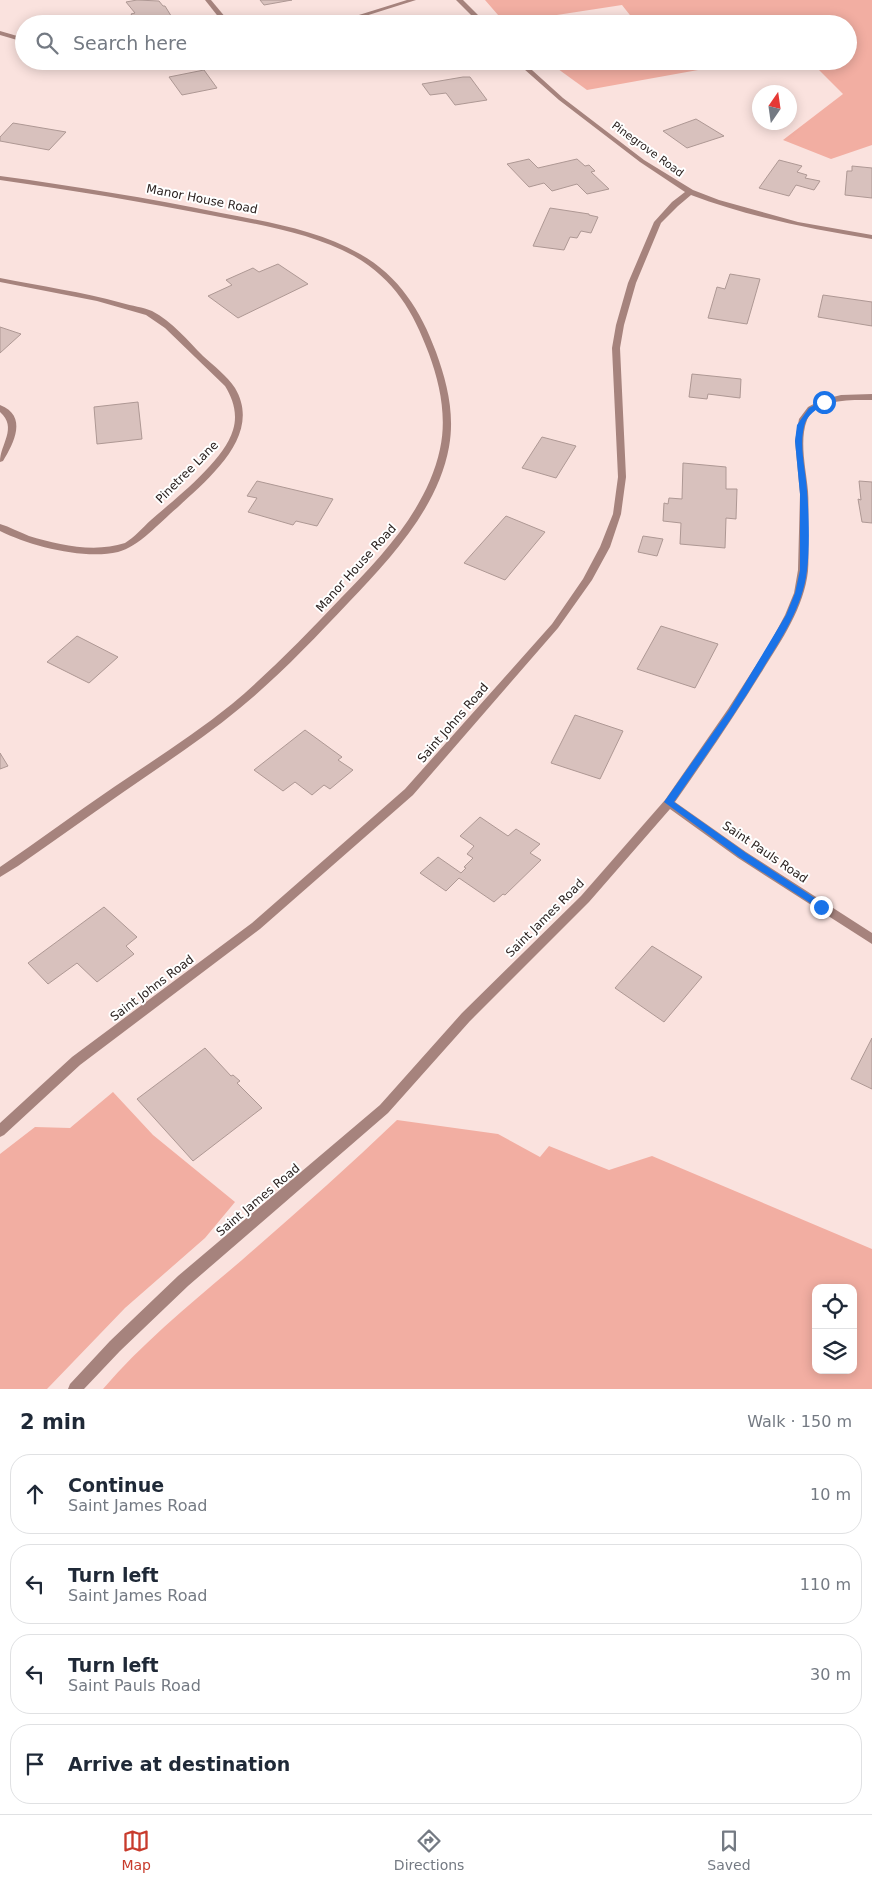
<!DOCTYPE html>
<html lang="en">
<head>
<meta charset="utf-8">
<style>
	body { margin:0; font-family:"DejaVu Sans",sans-serif; background:#f2f2f3; color:#1f2937 }
	.controls { position:absolute; right:15px; bottom:15px; display:grid; overflow:hidden; border-radius:10px; box-shadow:0 2px 12px #0003 }
	.controls button { width:45px; height:45px; display:grid; place-items:center; padding:0; border:0; border-bottom:1px solid #e0e1e3; background:#fff; color:#1f2937; font:25px sans-serif }
	.compass { position:absolute; left:752px; top:85px; width:45px; height:45px; border-radius:50%; background:#fff; box-shadow:0 2px 12px #0003; rotate:13deg }
	.stop { position:absolute; width:15px; height:15px; margin:-11px; border:4px solid #1a73e8; border-radius:50%; background:#fff }
	.stop.end { background:#1a73e8; border-color:#fff; box-shadow:0 1px 5px #0008 }
	.list { margin:0; padding:0; list-style:none }
	h2 { display:flex; justify-content:space-between; align-items:center; height:65px; margin:0; padding:0 20px; font-size:21px }
	h2 small { font-size:16px; font-weight:400; color:#747a83 }
	.list li { display:grid; grid-template-columns:32px 1fr auto; gap:15px; align-items:center; box-sizing:border-box; height:80px; margin:0 10px 10px; padding:0 10px; border:1px solid #e0e1e3; border-radius:20px }
	.list b { display:block; font-size:19px; white-space:nowrap }
	.list p { margin:0; font-size:16px; white-space:nowrap; color:#747a83 }
	.list em { font-size:16px; font-style:normal; color:#747a83 }
	.icon { flex:none; width:28px; height:28px; fill:none; stroke:currentColor; stroke-width:2; stroke-linecap:round; stroke-linejoin:round }
	.map { position:relative; flex:none; width:872px; height:1389px; overflow:hidden }
	.search { position:absolute; background:#fff; box-shadow:0 2px 12px #0003; left:15px; right:15px; top:15px; height:55px; display:flex; align-items:center; gap:12px; box-sizing:border-box; padding:0 18px; border-radius:28px; color:#747a83; font-size:19px }
	.sheet { height:425px; background:#fff }
	nav { display:flex; justify-content:space-around; align-items:center; box-sizing:border-box; height:70px; border-top:1px solid #e0e1e3; background:#fff; font-size:14px; color:#747a83 }
	nav a { display:grid; justify-items:center; gap:2px }
	nav .on { color:#c83b2c }
	.map>svg:first-child { display:block }
	.green { fill:#f2aea2; fill-rule:evenodd }
	.building { fill:#d8c1bd; stroke:#ae9894 }
	.lines { fill:none; stroke-linecap:round; stroke-linejoin:round }
	.street { fill:#a6837d; fill-rule:evenodd }
	.route { fill:#1a73e8 }
	.labels { text-anchor:middle; stroke-width:4; stroke-linejoin:round; paint-order:stroke }
	.far-street-label { font-size:11px; fill:#2b2220; stroke:#fff }
	.street-label { font-size:12px; fill:#2b2220; stroke:#fff }
</style>
</head>
<body>
<div class="map">
<svg width="872" height="1389" viewBox="0 0 872 1389">
	<rect width="100%" height="100%" fill="#fae2de"/>
	<g class="green">
		<path d="M485,0H872V145L831,159L783,140L843,94L814,65L755,61H848V24H637L622,5L505,23Z"/>
		<path d="M547,61H748L587,90Z"/>
		<path d="M113,1092L153,1135L235,1202L205,1238L125,1308L47,1389H0V1154L35,1127L70,1128Z"/>
		<path d="M397,1120L498,1134L540,1157L549,1146L609,1170L652,1156L872,1249V1389H103C144,1341 194,1301 242,1260C295,1214 347,1168 397,1120ZM816,1288H853V1370H816Z"/>
	</g>
	<g class="building">
		<path d="M137,0L159,1L163,6H165L173,19L143,24L138,18L134,19L131,14L135,13L126,2Z"/>
		<path d="M260,0H292L264,5Z"/>
		<path d="M204,70L217,88L182,95L169,77Z"/>
		<path d="M463,77H470L487,100L455,105L446,93L430,95L422,84Z"/>
		<path d="M696,119L724,136L687,148L663,131Z"/>
		<path d="M13,123L66,132L49,150L0,141V137Z"/>
		<path d="M529,159L538,168L577,159L585,166L589,165L595,171L591,172L609,189L587,194L577,184L552,191L544,183L529,187L507,164Z"/>
		<path d="M779,160L802,166L797,172L807,175L805,178L820,181L814,190L796,185L789,196L759,188Z"/>
		<path d="M852,166L872,168V198L845,195L847,171H852Z"/>
		<path d="M550,208L589,214V215L598,217L591,233L581,231L577,238L570,237L564,250L533,246Z"/>
		<path d="M278,264L308,284L238,318L208,296L232,285L226,280L253,268L259,272Z"/>
		<path d="M730,274L760,279L747,324L708,318L717,287L725,289Z"/>
		<path d="M823,295L872,302V326L818,317Z"/>
		<path d="M0,327L21,334L0,353Z"/>
		<path d="M692,374L741,379L740,398L708,394L707,399L689,397Z"/>
		<path d="M138,402L142,439L97,444L94,407Z"/>
		<path d="M542,437L576,446L556,478L522,468Z"/>
		<path d="M683,463L726,467V489H737L736,519L726,518L725,548L680,544L681,523L663,521L664,503L668,504L669,498L682,499Z"/>
		<path d="M257,481L333,499L317,526L296,521L293,525L248,512L257,498L247,496Z"/>
		<path d="M859,481L872,482V523L862,522L858,499L861,500Z"/>
		<path d="M506,516L545,532L505,580L464,563Z"/>
		<path d="M643,536L663,539L657,556L638,552Z"/>
		<path d="M661,626L718,644L695,688L637,669Z"/>
		<path d="M77,636L118,657L89,683L47,662Z"/>
		<path d="M575,715L623,731L600,779L551,763Z"/>
		<path d="M305,730L342,757L338,760L353,770L330,789L324,785L312,795L295,782L283,791L254,770Z"/>
		<path d="M0,753L8,766L0,769Z"/>
		<path d="M480,817L508,836L516,829L540,844L530,853L541,860L505,895L503,894L494,902L459,878L446,891L420,873L438,857L461,873L466,868L464,867L473,858L467,854L474,846L460,836Z"/>
		<path d="M104,907L137,937L126,946L134,954L97,982L77,963L48,984L28,963Z"/>
		<path d="M652,946L702,977L664,1022L615,988Z"/>
		<path d="M872,1038V1089L851,1079Z"/>
		<path d="M205,1048L231,1076L233,1075L240,1081L237,1083L262,1108L193,1161L137,1099Z"/>
	</g>
	<g class="lines">
		<g class="street">
			<path d="M205,0H211L231,24H224Z"/>
			<path d="M407,0H416L340,24H330Z"/>
			<path d="M456,0H463L487,24H480Z"/>
			<path d="M0,31L24,38V42L0,35Z"/>
			<path d="M515,61H522L563,98L644,160L693,190L719,200L798,222L872,235V239C811,229 749,217 691,195L678,206L661,223L636,283L624,325L620,348L626,477L621,514L610,547L592,580L558,628L413,795L260,929L80,1065L4,1135L0,1137V1123L72,1057L252,923L405,789L552,624L583,579L600,547L613,514L618,477L612,348L616,325L628,283L654,222L672,202L685,192L640,162L559,100Z"/>
			<path d="M0,176C74,186 148,198 221,213C268,222 318,230 360,254C399,276 421,311 436,352C447,382 455,414 449,447C438,508 390,559 349,602C314,639 279,676 240,708C203,739 162,765 122,793C87,817 53,842 18,866L0,877V867C38,841 76,813 114,787C154,760 195,734 232,704C271,671 306,635 341,598C382,556 427,509 440,449C447,417 440,384 429,354C413,311 395,280 354,256C311,233 262,225 215,216C144,202 72,190 0,180Z"/>
			<path d="M0,278C41,286 82,292 122,303C132,306 143,307 152,311C172,321 188,341 203,356C214,366 227,376 235,388C263,435 209,478 178,507C161,521 139,547 118,552C84,560 30,546 0,531V524C10,527 19,532 29,536C58,545 95,553 125,543C135,537 142,528 151,520C175,499 224,461 233,430C238,414 233,399 225,386L165,328L146,315L97,301L0,282Z"/>
			<path d="M872,394V400C853,400 816,398 807,420C799,441 806,469 808,491C809,505 808,519 808,533C808,545 809,558 808,571C804,608 781,641 761,673C734,717 705,759 675,802L746,852L872,933V944L738,858L670,809L589,902L470,1021L388,1113L188,1286L120,1351L84,1389H68L70,1384L110,1341L178,1276L380,1105L462,1013L581,896L665,800L728,709L769,645L785,615L794,593L798,570L800,494L795,441L799,419L808,407L821,400L841,395Z"/>
			<path d="M0,405C28,416 14,443 3,461L0,462C0,444 18,428 0,412Z"/>
		</g>
	</g>
	<path class="route" d="M824,400L827,401V403C817,409 806,415 804,427C799,447 806,471 807,491C809,514 810,548 807,570C803,607 781,639 762,670C735,715 704,758 674,802L746,853L824,904V909L821,910L739,857L664,802L729,710L786,615L795,593L800,570V494L795,441L797,425L809,408Z"/>
	<g class="labels">
		<g class="far-street-label">
			<text transform="translate(648 149) rotate(36)" y="4">Pinegrove Road</text>
		</g>
		<g class="street-label">
			<text transform="translate(202 199) rotate(11)" y="4">Manor House Road</text>
			<text transform="translate(187 472) rotate(-45)" y="4">Pinetree Lane</text>
			<text transform="translate(356 568) rotate(-48)" y="4">Manor House Road</text>
			<text transform="translate(453 723) rotate(-49)" y="4">Saint Johns Road</text>
			<text transform="translate(765 852) rotate(34)" y="4">Saint Pauls Road</text>
			<text transform="translate(545 918) rotate(-45)" y="4">Saint James Road</text>
			<text transform="translate(152 988) rotate(-37)" y="4">Saint Johns Road</text>
			<text transform="translate(258 1200) rotate(-40)" y="4">Saint James Road</text>
		</g>
	</g>
</svg>
<div class="controls">
<button><svg class="icon" aria-label="locate" viewBox="0 0 24 24"><circle cx="12" cy="12" r="6"/><path d="M12 2v4M12 18v4M2 12h4M18 12h4"/></svg></button>
<button><svg class="icon" aria-label="layers" viewBox="0 0 24 24"><path d="M12 4l9 5-9 5-9-5zM3 14l9 5 9-5"/></svg></button>
</div>
<svg class="compass" viewBox="-18 -18 36 36"><path d="M0-13l5 13h-10z" fill="#e53935"/><path d="M0 13l5-13h-10z" fill="#747a83"/></svg>
<div class="stop" style="left:824px;top:402px"></div>
<div class="stop end" style="left:821px;top:907px"></div>
<div class="search"><svg class="icon" aria-label="search" viewBox="0 0 24 24"><circle cx="10" cy="10" r="6"/><path d="M15 15l6 6"/></svg>Search here</div>
</div>
<section class="sheet">
<h2>2 min<small>Walk · 150 m</small></h2>
<ul class="list">
<li><svg class="icon" aria-label="ahead" viewBox="0 0 24 24"><path d="M12 20V5M6 11l6-6 6 6"/></svg><div><b>Continue</b><p>Saint James Road</p></div><em>10 m</em></li>
<li><svg class="icon" aria-label="left" viewBox="0 0 24 24"><path d="M17 20v-9H6M10 6l-5 5 5 5"/></svg><div><b>Turn left</b><p>Saint James Road</p></div><em>110 m</em></li>
<li><svg class="icon" aria-label="left" viewBox="0 0 24 24"><path d="M17 20v-9H6M10 6l-5 5 5 5"/></svg><div><b>Turn left</b><p>Saint Pauls Road</p></div><em>30 m</em></li>
<li><svg class="icon" aria-label="arrive" viewBox="0 0 24 24"><path d="M6 21V4h12l-3 4 3 4H6"/></svg><div><b>Arrive at destination</b></div></li>
</ul>
</section>
<nav>
<a class="on"><svg class="icon" aria-label="map" viewBox="0 0 24 24"><path d="M3 6l6-2 6 2 6-2v14l-6 2-6-2-6 2zM9 4v14M15 6v14"/></svg>Map</a>
<a><svg class="icon" aria-label="directions" viewBox="0 0 24 24"><path d="M12 3l9 9-9 9-9-9zM9 14v-3h6M13 9l2 2-2 2"/></svg>Directions</a>
<a><svg class="icon" aria-label="saved" viewBox="0 0 24 24"><path d="M7 4h10v16l-5-4-5 4z"/></svg>Saved</a>
</nav>
</body>
</html>
